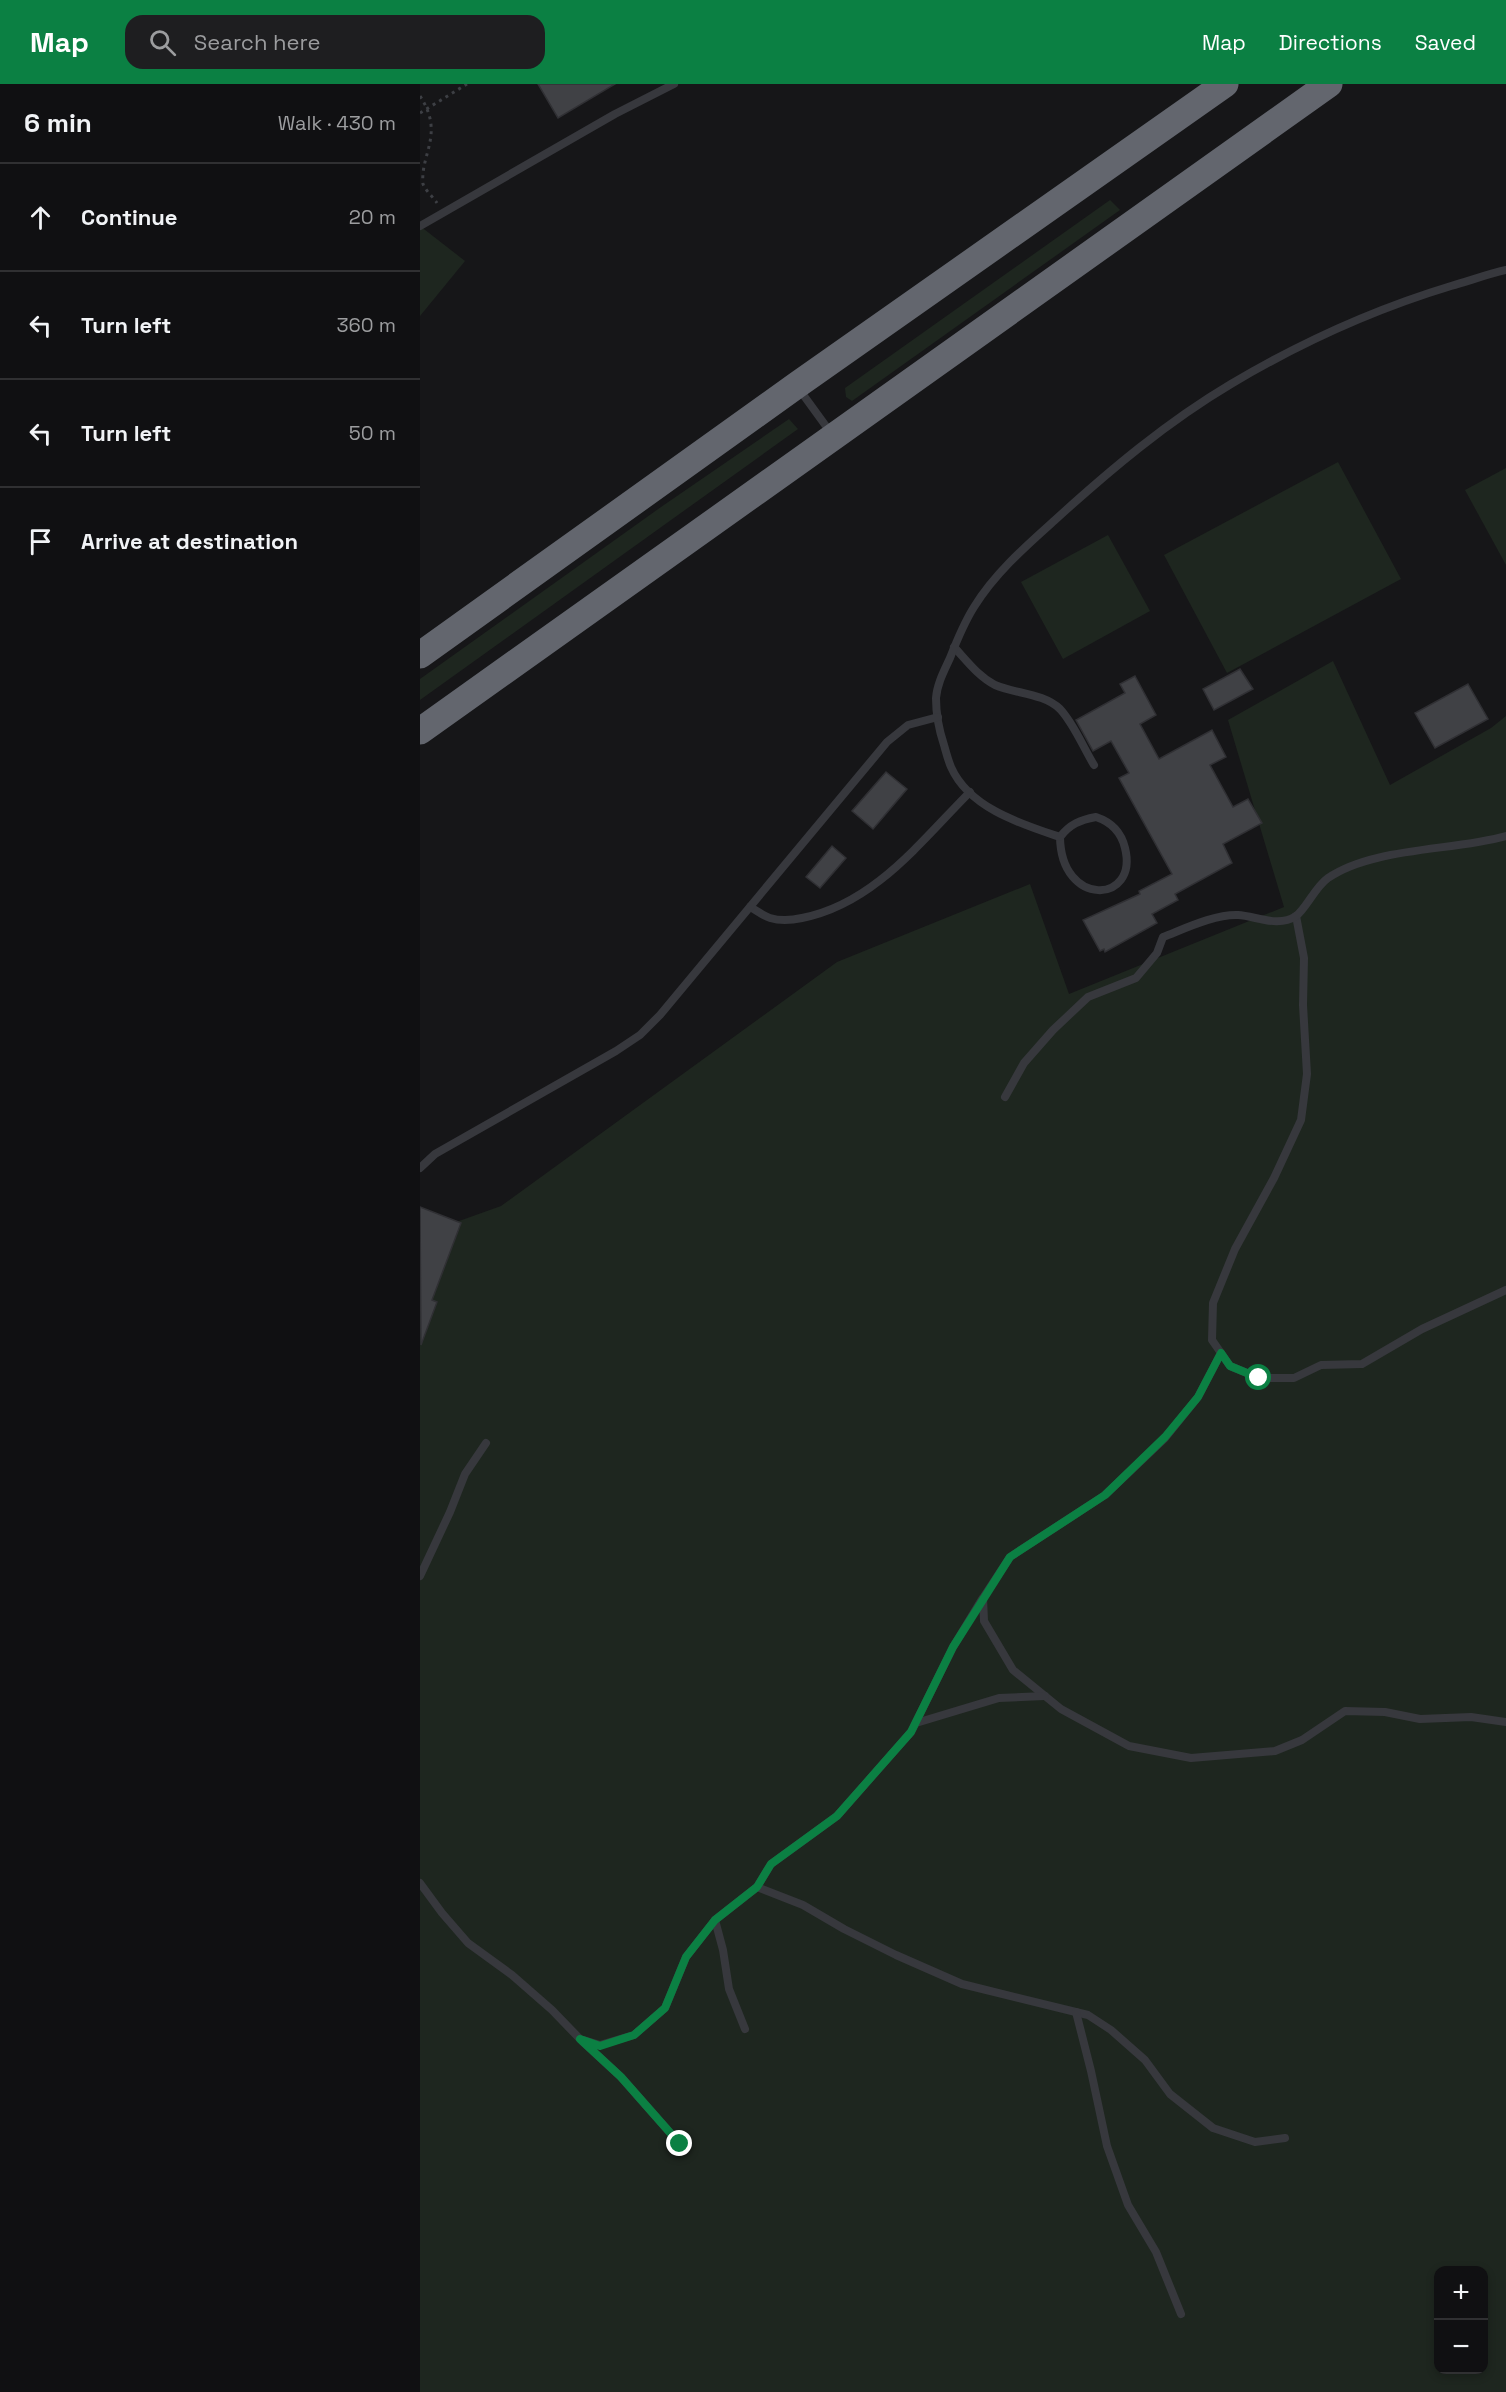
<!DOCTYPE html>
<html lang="en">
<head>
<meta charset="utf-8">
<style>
	body { margin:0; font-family:"Space Grotesk",sans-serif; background:#1e1e20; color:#f1f3f6 }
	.controls { position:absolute; right:18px; bottom:18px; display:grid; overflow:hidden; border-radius:12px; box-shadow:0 3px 9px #0003 }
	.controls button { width:54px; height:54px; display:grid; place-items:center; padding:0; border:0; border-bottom:2px solid #303032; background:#101012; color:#f1f3f6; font:30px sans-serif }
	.stop { position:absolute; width:18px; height:18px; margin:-14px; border:4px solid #0b8043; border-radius:50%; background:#fff }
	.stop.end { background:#0b8043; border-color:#fff; box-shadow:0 2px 6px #0008 }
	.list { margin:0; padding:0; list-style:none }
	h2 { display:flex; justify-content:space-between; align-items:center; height:78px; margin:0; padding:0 24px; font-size:26px }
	h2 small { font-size:20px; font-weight:400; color:#9c9d9f }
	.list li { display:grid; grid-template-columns:39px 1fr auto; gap:18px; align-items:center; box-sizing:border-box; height:108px; padding:0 24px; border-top:2px solid #303032 }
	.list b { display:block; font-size:22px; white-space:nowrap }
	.list em { font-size:20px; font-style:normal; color:#9c9d9f }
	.icon { flex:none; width:33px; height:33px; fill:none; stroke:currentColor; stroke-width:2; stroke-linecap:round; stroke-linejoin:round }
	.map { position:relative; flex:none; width:1086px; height:2308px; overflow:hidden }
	header { display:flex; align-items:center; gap:36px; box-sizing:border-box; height:84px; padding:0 30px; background:#0b8043; color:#fff }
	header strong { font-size:28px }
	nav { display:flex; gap:33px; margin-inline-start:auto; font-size:21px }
	.search { width:420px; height:54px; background:#1e1e20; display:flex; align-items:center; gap:15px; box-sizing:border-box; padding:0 21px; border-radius:18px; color:#9c9d9f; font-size:22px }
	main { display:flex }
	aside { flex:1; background:#101012 }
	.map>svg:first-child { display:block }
	.green { fill:#1e261f; fill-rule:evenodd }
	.building { fill:#404145; stroke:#303034; stroke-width:1.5 }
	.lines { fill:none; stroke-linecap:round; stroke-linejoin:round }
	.path { stroke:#3d3f44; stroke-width:3; stroke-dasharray:3 4.5; stroke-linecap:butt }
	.service { stroke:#37383d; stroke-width:8 }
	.motorway { stroke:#63666e; stroke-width:27 }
	.route { stroke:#0b8043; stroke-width:8 }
</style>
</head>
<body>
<header>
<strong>Map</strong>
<div class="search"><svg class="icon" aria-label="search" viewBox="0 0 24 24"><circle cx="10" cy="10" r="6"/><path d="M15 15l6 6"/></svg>Search here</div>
<nav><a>Map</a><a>Directions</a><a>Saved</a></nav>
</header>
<main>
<aside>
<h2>6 min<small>Walk · 430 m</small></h2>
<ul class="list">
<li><svg class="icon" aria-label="ahead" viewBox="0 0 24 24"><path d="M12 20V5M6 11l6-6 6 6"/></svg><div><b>Continue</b></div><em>20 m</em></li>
<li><svg class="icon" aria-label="left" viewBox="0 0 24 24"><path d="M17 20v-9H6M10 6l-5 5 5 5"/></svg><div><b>Turn left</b></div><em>360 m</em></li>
<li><svg class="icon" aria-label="left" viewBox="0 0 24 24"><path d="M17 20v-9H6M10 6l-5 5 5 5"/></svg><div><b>Turn left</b></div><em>50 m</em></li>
<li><svg class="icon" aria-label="arrive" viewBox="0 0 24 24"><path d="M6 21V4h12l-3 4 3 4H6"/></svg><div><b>Arrive at destination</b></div></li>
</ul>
</aside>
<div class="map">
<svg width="1086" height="2308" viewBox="0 0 1086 2308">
	<rect width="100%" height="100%" fill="#161618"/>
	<g class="green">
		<path d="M690,116L700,126L432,317L426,313L425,304Z"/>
		<path d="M0,142L45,177L0,232Z"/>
		<path d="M369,335L378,345L0,616V595L241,423Z"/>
		<path d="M918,378L981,495L807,589L744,471Z"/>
		<path d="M1086,384V481L1045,406Z"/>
		<path d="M688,451L730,527L643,575L601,498Z"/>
		<path d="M913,577L970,701L1071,644L1086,632V2308H0V1151L81,1122L417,878L610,800L649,910L864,823L808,636ZM1018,2186H1064V2286H1018Z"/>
	</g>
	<g class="building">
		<path d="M118,0H195L138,34Z"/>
		<path d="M820,585L833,605L794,626L783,605Z"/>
		<path d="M715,592L736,631L720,640L739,675L792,646L806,673L790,681L813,723L828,715L842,739L803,760L812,779L755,810L758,816L732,830L737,839L685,868L684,865L680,867L663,836L720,810L719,807L752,790L699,694L709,689L691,657L673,667L656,636L705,609L700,600Z"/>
		<path d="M1048,600L1068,635L1015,664L995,629Z"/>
		<path d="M466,688L487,705L453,745L432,727Z"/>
		<path d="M412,762L426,774L400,804L386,793Z"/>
		<path d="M0,1123L41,1139L12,1216L17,1218L1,1261Z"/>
	</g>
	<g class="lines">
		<g class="path">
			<path d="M0,12C25,50 0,70 3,100C5,106 13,113 17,119"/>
			<path d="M0,29L47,0"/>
		</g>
		<g class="service">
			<path d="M0,142L195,30L254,0"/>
			<path d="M379,305L411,349"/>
			<path d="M534,563C547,577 558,592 575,601C596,610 623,609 640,625C654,640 663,663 674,681"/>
			<path d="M676,733C691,738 701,747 705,764C719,820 641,824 640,753C650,740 660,736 676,733Z"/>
			<path d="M640,753C601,740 549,724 531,683C528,676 526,668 524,661C519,646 516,630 516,614C517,600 524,587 530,574C537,556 544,539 554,523C575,489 606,462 635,436C690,386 747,338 811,300C880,259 955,225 1031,202C1049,197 1068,190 1086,186"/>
			<path d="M330,823C336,826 343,832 350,834C360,837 373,836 382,834C454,820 501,757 550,708"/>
			<path d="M876,832L884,874L883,921L887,990L881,1036L854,1094L815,1165L793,1219L792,1256L810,1282L839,1294H874L901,1281L942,1280L1002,1245L1086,1206"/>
			<path d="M585,1013L604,979L633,946L668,913L716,894L737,869L743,853C764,845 795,830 818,831C836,832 858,844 876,832C886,825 895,803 908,794C953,763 1033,767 1086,752"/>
			<path d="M0,1084L15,1070L196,967L220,951L240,931L467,658L488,641L518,633"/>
			<path d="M801,1269L778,1313L745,1354L685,1411L590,1473L563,1514L564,1537L593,1586L641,1625L709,1662L771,1674L855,1667L882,1656L925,1627L965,1628L1000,1635L1051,1633L1086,1638"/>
			<path d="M0,1492L30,1428L45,1390L66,1359"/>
			<path d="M496,1639L579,1614L625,1612"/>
			<path d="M0,1799L22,1829L48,1859L92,1891L132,1926L160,1955L180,1961L214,1951L245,1924L266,1873L295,1836L337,1803L351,1780L417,1732L491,1648L533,1563L562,1515"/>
			<path d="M337,1803L383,1821L424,1845L476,1871L542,1900L668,1931L691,1946L725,1976L750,2010L793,2044L835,2058L865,2054"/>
			<path d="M295,1836L303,1866L309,1905L325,1945"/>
			<path d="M656,1928L671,1987L687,2062L708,2121L736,2168L761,2230"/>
			<path d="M162,1957L201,1993L260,2060"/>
		</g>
		<g class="motorway">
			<path d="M0,571L377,301L805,0"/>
			<path d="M0,647L909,0"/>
		</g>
	</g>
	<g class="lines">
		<path class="route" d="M260,2060L201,1993L160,1955L180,1962L214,1951L245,1924L266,1873L295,1836L337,1803L351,1780L417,1732L491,1648L533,1563L590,1473L685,1411L745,1353L778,1313L801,1269L810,1282L839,1294"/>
	</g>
</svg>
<div class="controls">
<button>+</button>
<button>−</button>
</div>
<div class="stop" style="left:839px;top:1294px"></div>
<div class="stop end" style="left:260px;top:2060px"></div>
</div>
</main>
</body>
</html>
